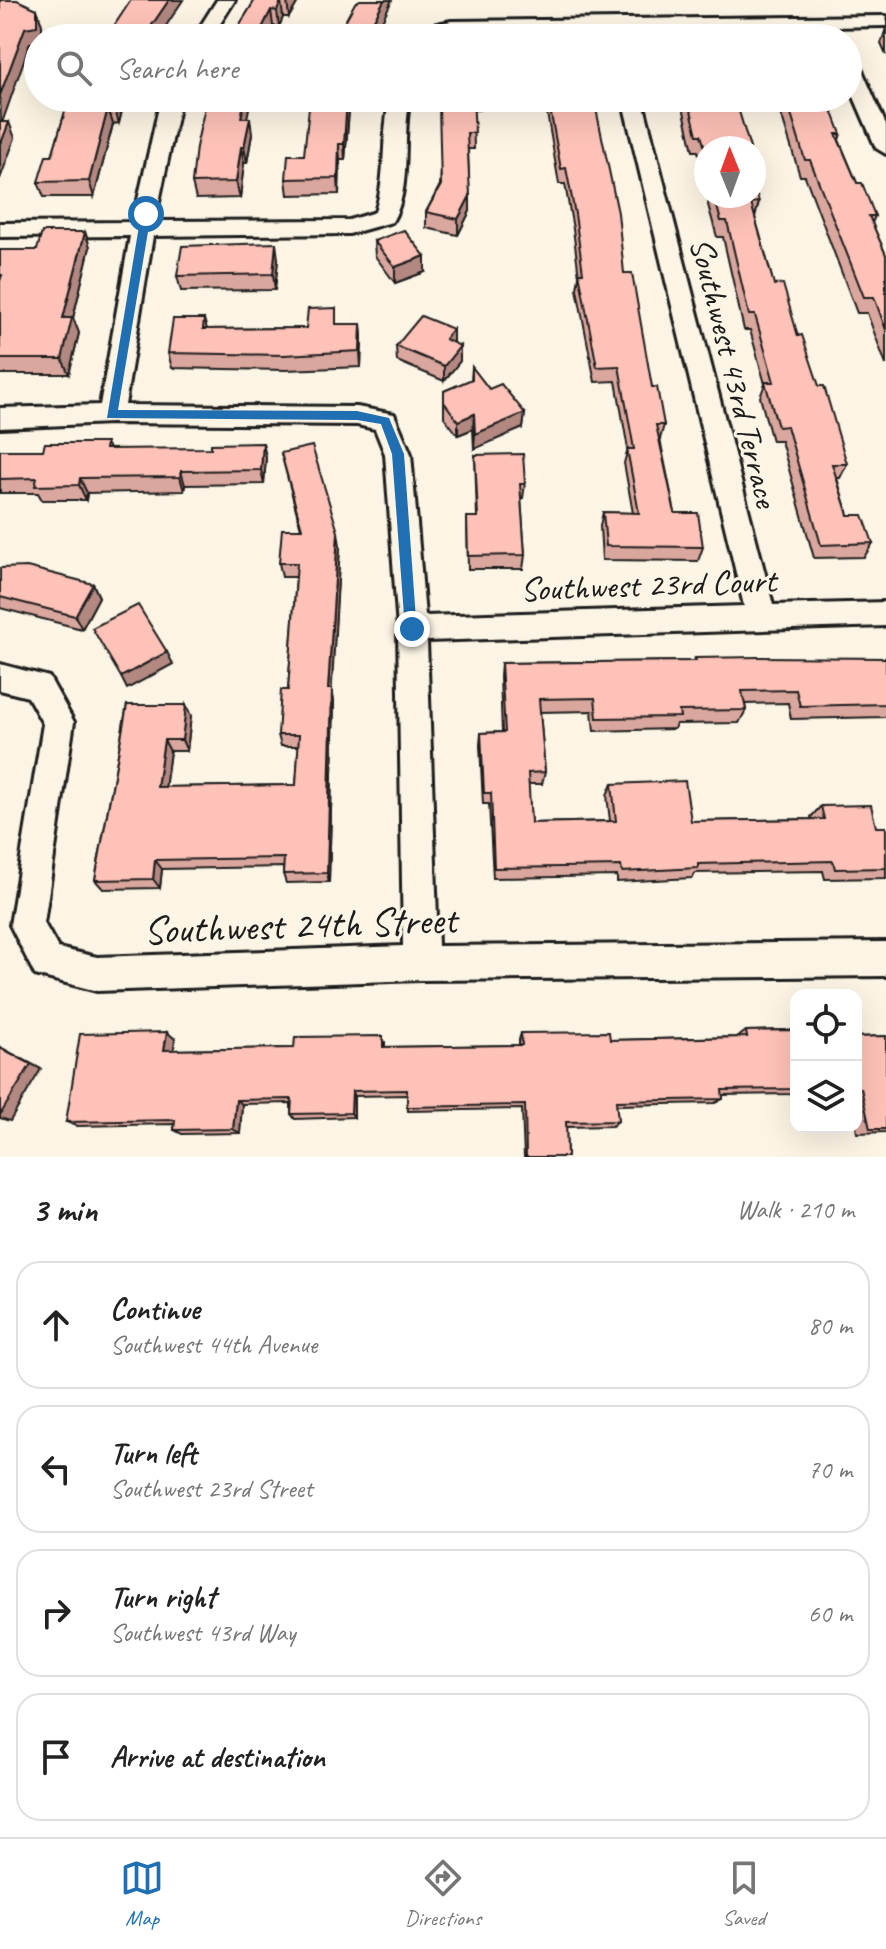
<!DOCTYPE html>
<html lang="en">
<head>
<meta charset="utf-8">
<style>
	body { margin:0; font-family:Caveat,sans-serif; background:#f6f6f6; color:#222 }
	.controls { position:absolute; right:24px; bottom:24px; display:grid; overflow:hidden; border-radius:16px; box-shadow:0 8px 32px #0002 }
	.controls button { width:72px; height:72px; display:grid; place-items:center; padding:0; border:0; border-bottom:2px solid #e0e0e0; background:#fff; color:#222; font:40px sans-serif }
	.compass { position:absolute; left:694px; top:136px; width:72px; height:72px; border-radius:50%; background:#fff; box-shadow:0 8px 32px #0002; rotate:359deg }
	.stop { position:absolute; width:24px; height:24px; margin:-18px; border:6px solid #1f6fb2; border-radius:50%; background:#fff }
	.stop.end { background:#1f6fb2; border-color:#fff; box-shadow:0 2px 8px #0008 }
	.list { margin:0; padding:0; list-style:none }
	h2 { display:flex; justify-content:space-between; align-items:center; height:104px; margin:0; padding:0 32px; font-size:34px }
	h2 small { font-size:26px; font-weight:400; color:#767676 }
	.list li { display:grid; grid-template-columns:52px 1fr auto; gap:24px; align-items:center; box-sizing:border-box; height:128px; margin:0 16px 16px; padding:0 16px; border:2px solid #e0e0e0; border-radius:24px }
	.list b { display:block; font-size:30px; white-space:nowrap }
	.list p { margin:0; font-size:26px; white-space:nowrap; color:#767676 }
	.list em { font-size:26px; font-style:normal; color:#767676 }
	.icon { flex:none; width:44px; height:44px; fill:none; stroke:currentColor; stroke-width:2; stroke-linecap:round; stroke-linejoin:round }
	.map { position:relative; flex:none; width:886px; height:1157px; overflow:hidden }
	.search { position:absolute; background:#fff; box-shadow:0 8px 32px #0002; left:24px; right:24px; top:24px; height:88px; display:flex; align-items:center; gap:20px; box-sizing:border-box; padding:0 28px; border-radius:44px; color:#767676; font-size:30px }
	.sheet { height:680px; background:#fff }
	nav { display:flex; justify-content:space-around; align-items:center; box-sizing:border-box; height:112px; border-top:2px solid #e0e0e0; background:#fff; font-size:22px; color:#767676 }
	nav a { display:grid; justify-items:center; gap:4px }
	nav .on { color:#1f6fb2 }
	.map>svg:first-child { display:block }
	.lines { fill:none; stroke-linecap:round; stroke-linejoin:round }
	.minor-casing { stroke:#1c1c1c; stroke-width:6 }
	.minor { fill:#fcf5e5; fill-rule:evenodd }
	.wall { fill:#daa79e; stroke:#1c1c1c; stroke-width:2 }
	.shaded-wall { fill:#b28881; stroke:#1c1c1c; stroke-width:2 }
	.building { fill:#fec2b8; stroke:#1c1c1c; stroke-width:2 }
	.route { fill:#1f6fb2 }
	.labels { text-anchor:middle; stroke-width:6; stroke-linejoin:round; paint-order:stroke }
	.street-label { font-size:34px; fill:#1c1c1c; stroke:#fcf5e5 }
	.near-street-label { font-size:40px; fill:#1c1c1c; stroke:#fcf5e5 }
</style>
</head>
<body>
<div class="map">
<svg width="886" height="1157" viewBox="0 0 886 1157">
	<rect width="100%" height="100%" fill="#fcf5e5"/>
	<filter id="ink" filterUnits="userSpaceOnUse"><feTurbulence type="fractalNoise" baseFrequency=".0125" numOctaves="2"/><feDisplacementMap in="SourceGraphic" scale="16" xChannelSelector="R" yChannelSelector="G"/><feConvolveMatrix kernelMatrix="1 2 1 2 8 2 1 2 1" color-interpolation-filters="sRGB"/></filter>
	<g filter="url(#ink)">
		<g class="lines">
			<g class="minor-casing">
				<g id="minor">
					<path d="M217,0H235L211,38H193Z"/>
					<path d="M886,16V26L451,33L433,38H413L423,27L451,21Z"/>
					<path d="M848,55L858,61L886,125V154L876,148L848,83Z"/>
					<path d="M161,98H181L155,221L349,220L375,212C387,175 381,136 390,98H410C401,137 413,187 392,222L349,234L153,236L125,405L357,407L394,414L411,454L425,616L744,606L622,98H642L773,605L886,602V626L427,641L438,946L886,942V976L421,980L97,991L35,975L10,925L43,724L28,697L0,690V664L49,677L74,722L44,923L58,948L97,957L403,946L398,629L385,454L375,429L357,425L111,423L0,428V408L100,405L130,236L0,237V223L133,222Z"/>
				</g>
			</g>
			<use href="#minor" class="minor"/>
		</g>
		<g class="wall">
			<path d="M255,0H299L289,17H283L279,27L273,26L234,34Z"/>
			<path d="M886,28V55L881,44Z"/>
			<path d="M69,98H125L119,123L113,124L94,197H44L38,182L52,156Z"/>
			<path d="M350,98L345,160H340L339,194L288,195L286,179Z"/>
			<path d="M446,98H480L479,110H473L474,149H468L470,211L458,235L426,228V212L440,185Z"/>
			<path d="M548,98L624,273L652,387L664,425L660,439L675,513L703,547L698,561L602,560L600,526L603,512L633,513L624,463L628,449L616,381L595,382L577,289L579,276L573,229L565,184H559L547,113Z"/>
			<path d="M681,98H735L706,148V181L698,151H693Z"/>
			<path d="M772,98H822L827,110L841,134L839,140L857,183L875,216L872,223L886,255V365L867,313H857L805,176H800L781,114H778Z"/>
			<path d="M247,118L252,134L247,163H244L240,198L196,199L192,183Z"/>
			<path d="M710,196H754L759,202L755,217L774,285L798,336L819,386L847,464L840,478H837L848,515L873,543L864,557L814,558L781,441H772L760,397L765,384L750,330H744L723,237H717L708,205Z"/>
			<path d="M85,232L90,247L73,318L79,333L69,374H0V250H37Z"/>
			<path d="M374,241L425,272L395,283L375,256Z"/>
			<path d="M278,259L275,290L181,291L177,276Z"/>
			<path d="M204,319L207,329L306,328L338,324H361L362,339L361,367L286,370L172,368L168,353Z"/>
			<path d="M453,329V343L460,361L444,381L397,361L396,346Z"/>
			<path d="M472,367L489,389L525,413L523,428L474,449L473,429L458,435L444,417V391L471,380Z"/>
			<path d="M106,443L109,449L266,457L264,484L185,485L184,491L87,493L86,500H42L38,493H0V450H43Z"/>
			<path d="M281,453L340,546L331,689L334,701L329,882L286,883L283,874V867L162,869L160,888L103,889L95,880L127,705L191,716L187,751H170L165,787L296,785L299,746H281L278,735L288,690L296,577H282L279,563L301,529Z"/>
			<path d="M475,455L525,484L523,498H521L525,555L523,569H468L467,517H477Z"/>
			<path d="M0,568L93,584L99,597L82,629L0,608Z"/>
			<path d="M695,658H886V717L791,719L788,703L745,704L746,710L739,723L676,724L674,729L594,731L592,711L540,712L545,772L542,784H528L531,823L610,821L607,795L612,784L691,821L812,819L811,817L821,806L876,827H886V878L825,879L823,871L695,873L692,878L617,882V876L493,878L489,804H483L480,745L481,733L502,732L500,676L501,663L694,661Z"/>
			<path d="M796,1030V1094L723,1095V1099L715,1103L616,1105L618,1121L612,1126L566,1127L567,1157H524L522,1109L408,1111L407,1095L354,1096V1117L295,1119L291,1114V1103L242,1104L240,1133L182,1134L174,1130V1124L77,1126L66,1122L175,1039L173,1050L294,1048L385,1042V1047L519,1045V1040L521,1033L610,1040L738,1037L746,1031Z"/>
			<path d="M886,1036V1132L857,1133L856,1127V1037Z"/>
		</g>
		<g class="shaded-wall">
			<path d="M169,0H183L158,38H143Z"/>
			<path d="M288,0H299L289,17L287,1Z"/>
			<path d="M384,0H392L374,38H365Z"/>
			<path d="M281,1L283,17L279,27L277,11Z"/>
			<path d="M37,9L42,25V38H38V43H30L1,126L0,95L25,28Z"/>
			<path d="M271,10L273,26L267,38H257Z"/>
			<path d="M117,98H125L119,123L114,108Z"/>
			<path d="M245,98H251L244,134L241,118Z"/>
			<path d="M347,98H350L345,160L344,144Z"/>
			<path d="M108,108L113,124L94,197L89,181Z"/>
			<path d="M250,118L252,134L247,163L244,147Z"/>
			<path d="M9,122L15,138L0,179V146Z"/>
			<path d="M339,144L340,160L339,194L338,178Z"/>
			<path d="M241,147L244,163L240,198L236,182Z"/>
			<path d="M470,196V211L458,235V219Z"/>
			<path d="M85,232L90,247L73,318L79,333L69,374L62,359L63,318Z"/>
			<path d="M276,243L278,259L275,290L273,274Z"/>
			<path d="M425,256V272L395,283V267Z"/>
			<path d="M361,324L362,339L361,367L360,351Z"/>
			<path d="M453,329V344L445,339Z"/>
			<path d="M460,346V361L444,381V366Z"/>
			<path d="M525,413L523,428L474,449L475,434Z"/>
			<path d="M474,414L473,429L458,435V421Z"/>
			<path d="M263,443L266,457L264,484L261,470Z"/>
			<path d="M181,471L185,485L184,491L180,477Z"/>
			<path d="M80,478L87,493L86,500L79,485Z"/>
			<path d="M338,532L340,546L331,701L328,689Z"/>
			<path d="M93,584L99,597L82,629L75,616Z"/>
			<path d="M167,652L173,664L127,689L121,677Z"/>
			<path d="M332,689L334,701L329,882L327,873Z"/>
			<path d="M186,705L191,716L187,751L182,740Z"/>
			<path d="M164,740L170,751L164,797L157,787Z"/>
			<path d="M155,860L162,869L160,888L153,879Z"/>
			<path d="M167,1032L175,1039L173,1056L164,1050Z"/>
			<path d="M0,1047L41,1069L10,1121L0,1118Z"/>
			<path d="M352,1091L354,1096V1117L351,1113Z"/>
			<path d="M236,1100L242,1104L240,1133L233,1129Z"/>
		</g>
		<g class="building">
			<path d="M0,0H17L37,9V26L25,28L0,95Z"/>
			<path d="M131,0H169L143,38H106Z"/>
			<path d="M255,0H288L287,1H281L277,11L271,10L257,38H229V34H234Z"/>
			<path d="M360,0H384L365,38H336L355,3Z"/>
			<path d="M799,29L802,38H759L756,30Z"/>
			<path d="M548,31H577L578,38H549Z"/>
			<path d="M714,31L716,38H673L671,32Z"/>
			<path d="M69,98H117L114,108H108L89,181L38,182L46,156H52Z"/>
			<path d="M207,98H245L241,118H250L244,147H241L236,182L192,183L196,147Z"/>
			<path d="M310,98H347L344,144H339L338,178L286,179L288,155H304Z"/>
			<path d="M447,98H473L475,133H467L470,196L458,219L426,212L441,185L439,105L447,104Z"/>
			<path d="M548,98H590L591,104H595L618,213L624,273H632L652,387H657L664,425H656L675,513H698L703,547L606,546L603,512L639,513L627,449H634L619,366L597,367L579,273H583L575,214L566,168L561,169Z"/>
			<path d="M688,98H735L750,148H706V151L701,135H697Z"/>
			<path d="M782,98H822L827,110H832L841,134H836L857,183H862L875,216H869L886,255V330L874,297H864L810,160H805L786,98Z"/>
			<path d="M0,122H9L0,146Z"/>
			<path d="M754,186L759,202L751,203L774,285L783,284L798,336L802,335L819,386H824L847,464H832L848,515H863L873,543L821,545L787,426L778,427L765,382H774L755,315H749L727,221H721L714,196H754Z"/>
			<path d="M404,230L425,256L395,267L374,241Z"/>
			<path d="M42,232H85L63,318H72L62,359H0V281L2,275H0V250H37Z"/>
			<path d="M276,243L273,274L177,276L182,246Z"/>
			<path d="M336,308V324H361L360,351L284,355L168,353L173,319H204L203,329L306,328L308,309Z"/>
			<path d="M421,316L453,329L445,339L460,346L444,366L396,346Z"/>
			<path d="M472,367L489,389L501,384L525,413L475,434L474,414L458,421L444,402V391L472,379Z"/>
			<path d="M45,443H106L105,449L211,448V444L263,443L261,470L181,471L180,477L80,478L79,485L35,486L37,478L0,479V450H43Z"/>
			<path d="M312,446L338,532L328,689H332L327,873L283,874L284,858L155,860L153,879L95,880L127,705H186L182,740H164L157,787L296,785L299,735H278L281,690H288L297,563H279L282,529H302L281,453Z"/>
			<path d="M523,454L525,484H520L525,555L468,556L467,517H478L475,455Z"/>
			<path d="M27,567L93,584L75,616L0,597V568Z"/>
			<path d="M138,605L167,652L121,677L92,628Z"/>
			<path d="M759,657L886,658V704L800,706L796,690L742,691L746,710L679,711L680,717L597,718L595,698L539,699L545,772L528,773L531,823L616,821L612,784L685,781L691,821L824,819L821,806L871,805L876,827H886V868L835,869L833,861L698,864V868L622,872L621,866L494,868L491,793H484L481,733L505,732L501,663L696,661L695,658Z"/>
			<path d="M796,1030V1089L722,1090L723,1099L616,1101L618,1121L566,1122L567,1157H526L525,1105L407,1107V1090L352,1091L351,1113L291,1114L292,1099L236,1100L233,1129L174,1130L175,1120L66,1122L80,1034L167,1032L164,1050L294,1048L295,1037L383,1036V1047L522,1045L521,1033L609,1032L610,1040L747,1037L746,1031Z"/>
			<path d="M886,1036V1129H870L861,1088H856V1037Z"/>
			<path d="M0,1048L31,1064L0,1115Z"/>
		</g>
	</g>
	<path class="route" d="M146,211L151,214L118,410L357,411L389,418L404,454L417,633H407L405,629L392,454L381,424L357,420L107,418L141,214Z"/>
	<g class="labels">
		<g class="street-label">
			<text transform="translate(735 372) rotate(76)" y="12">Southwest 43rd Terrace</text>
			<text transform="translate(648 584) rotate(-2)" y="12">Southwest 23rd Court</text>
		</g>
		<g class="near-street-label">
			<text transform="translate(300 924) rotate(-2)" y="14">Southwest 24th Street</text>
		</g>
	</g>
</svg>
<div class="controls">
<button><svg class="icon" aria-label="locate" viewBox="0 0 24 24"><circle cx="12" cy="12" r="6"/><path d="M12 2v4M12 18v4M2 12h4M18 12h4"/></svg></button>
<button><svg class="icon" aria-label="layers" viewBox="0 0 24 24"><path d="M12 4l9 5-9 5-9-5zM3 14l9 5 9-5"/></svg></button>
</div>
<svg class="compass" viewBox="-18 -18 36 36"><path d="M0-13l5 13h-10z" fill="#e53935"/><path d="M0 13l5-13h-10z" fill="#767676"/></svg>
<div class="stop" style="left:146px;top:214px"></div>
<div class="stop end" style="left:412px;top:629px"></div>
<div class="search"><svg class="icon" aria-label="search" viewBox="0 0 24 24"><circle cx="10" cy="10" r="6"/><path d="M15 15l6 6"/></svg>Search here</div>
</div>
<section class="sheet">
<h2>3 min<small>Walk · 210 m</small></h2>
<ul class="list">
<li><svg class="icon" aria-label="ahead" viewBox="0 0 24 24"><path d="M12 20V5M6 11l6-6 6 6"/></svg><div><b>Continue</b><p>Southwest 44th Avenue</p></div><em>80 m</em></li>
<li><svg class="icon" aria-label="left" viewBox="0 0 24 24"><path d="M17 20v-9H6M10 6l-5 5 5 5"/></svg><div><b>Turn left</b><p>Southwest 23rd Street</p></div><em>70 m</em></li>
<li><svg class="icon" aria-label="right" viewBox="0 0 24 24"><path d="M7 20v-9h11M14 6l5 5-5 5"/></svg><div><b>Turn right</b><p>Southwest 43rd Way</p></div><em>60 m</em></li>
<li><svg class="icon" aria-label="arrive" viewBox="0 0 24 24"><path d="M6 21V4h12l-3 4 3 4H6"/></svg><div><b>Arrive at destination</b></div></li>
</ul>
</section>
<nav>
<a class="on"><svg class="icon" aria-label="map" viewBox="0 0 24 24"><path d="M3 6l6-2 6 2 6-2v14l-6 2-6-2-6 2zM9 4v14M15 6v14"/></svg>Map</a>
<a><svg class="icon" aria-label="directions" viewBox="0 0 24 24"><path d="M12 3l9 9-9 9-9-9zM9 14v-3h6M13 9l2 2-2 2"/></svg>Directions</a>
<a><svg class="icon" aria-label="saved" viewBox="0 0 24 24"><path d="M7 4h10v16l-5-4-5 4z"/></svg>Saved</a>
</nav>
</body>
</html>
